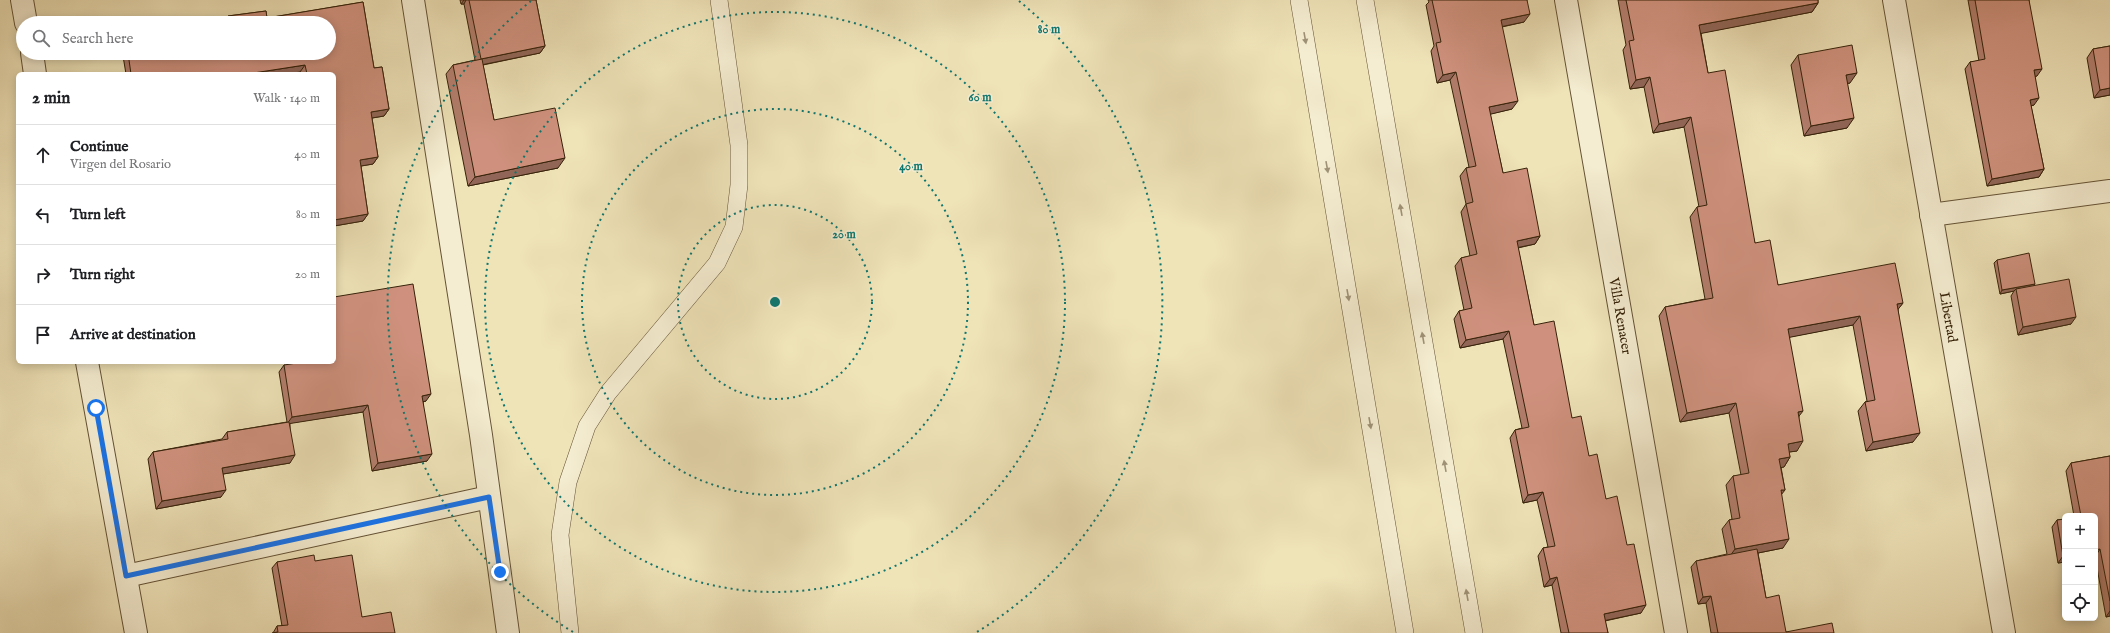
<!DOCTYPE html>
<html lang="en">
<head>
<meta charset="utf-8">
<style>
	body { margin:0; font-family:"IM FELL English",serif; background:#f2f2f2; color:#202124 }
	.controls { position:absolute; right:12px; bottom:12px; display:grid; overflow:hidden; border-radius:6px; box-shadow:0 2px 10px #0003 }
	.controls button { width:36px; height:36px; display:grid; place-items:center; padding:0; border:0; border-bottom:1px solid #e0e0e0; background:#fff; color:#202124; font:20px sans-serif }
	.stop { position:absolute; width:12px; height:12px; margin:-9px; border:3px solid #1a73e8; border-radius:50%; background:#fff }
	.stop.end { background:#1a73e8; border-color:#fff; box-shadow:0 1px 4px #0008 }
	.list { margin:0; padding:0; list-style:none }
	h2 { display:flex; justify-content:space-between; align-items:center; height:52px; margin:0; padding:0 16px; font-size:17px }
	h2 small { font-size:13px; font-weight:400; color:#757577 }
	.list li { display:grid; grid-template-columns:26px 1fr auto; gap:12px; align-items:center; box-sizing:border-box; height:60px; padding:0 16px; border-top:1px solid #e0e0e0 }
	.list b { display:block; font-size:15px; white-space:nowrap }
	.list p { margin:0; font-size:13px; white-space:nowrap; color:#757577 }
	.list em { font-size:13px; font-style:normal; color:#757577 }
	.icon { flex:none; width:22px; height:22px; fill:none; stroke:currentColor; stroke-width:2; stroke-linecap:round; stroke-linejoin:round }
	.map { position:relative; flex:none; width:2110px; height:633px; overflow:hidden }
	.search { position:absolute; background:#fff; box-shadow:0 2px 10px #0003; left:16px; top:16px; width:320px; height:44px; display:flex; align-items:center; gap:10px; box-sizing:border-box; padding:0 14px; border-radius:22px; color:#757577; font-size:15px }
	.panel { position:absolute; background:#fff; box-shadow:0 2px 10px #0003; left:16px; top:72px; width:320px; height:292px; border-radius:6px }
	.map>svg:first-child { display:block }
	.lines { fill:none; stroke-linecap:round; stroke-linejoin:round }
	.service-casing { stroke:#645235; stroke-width:18 }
	.minor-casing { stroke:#645235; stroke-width:24 }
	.service { stroke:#f5edd1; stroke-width:17 }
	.minor { stroke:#f5edd1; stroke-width:22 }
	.wall { fill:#b27d6c; stroke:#362209 }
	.shaded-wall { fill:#916658; stroke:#362209 }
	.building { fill:#cf917d; stroke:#362209 }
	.oneway { fill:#9f9277 }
	.route { stroke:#1a73e8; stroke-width:5 }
	.ring { fill:none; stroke:#0f766e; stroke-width:2; stroke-dasharray:2 4 }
	.labels { text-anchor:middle; stroke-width:3; stroke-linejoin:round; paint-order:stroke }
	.street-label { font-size:14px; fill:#362209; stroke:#f5edd1 }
	.centre { fill:#0f766e; stroke:#f5edd1; stroke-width:2 }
	.ring-label { font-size:12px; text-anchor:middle; font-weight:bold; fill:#0f766e; stroke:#f5edd1; stroke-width:3; stroke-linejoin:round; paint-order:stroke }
</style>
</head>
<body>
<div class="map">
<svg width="2110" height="633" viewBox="0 0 2110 633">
	<rect width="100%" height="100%" fill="#efe3b8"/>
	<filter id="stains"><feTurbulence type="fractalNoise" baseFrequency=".005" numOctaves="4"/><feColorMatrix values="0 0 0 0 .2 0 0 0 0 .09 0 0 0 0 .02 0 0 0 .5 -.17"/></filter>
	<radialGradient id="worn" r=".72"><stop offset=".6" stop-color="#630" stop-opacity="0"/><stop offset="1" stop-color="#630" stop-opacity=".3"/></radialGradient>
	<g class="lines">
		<g class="service-casing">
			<g id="service">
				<path d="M1299,0L1405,633"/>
				<path d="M1365,0L1474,633"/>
				<path d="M570,633L560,535L568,482L587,426L608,393L717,263L734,227L739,185V145L719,0"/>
			</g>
		</g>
		<g class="minor-casing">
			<g id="minor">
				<path d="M22,0L26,23"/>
				<path d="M413,0L481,435L508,633"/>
				<path d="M1566,0L1676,633"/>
				<path d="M1894,0L2004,633"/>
				<path d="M32,53L35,74"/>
				<path d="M1931,215L2110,191"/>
				<path d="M87,362L136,633"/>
				<path d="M126,576L489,497"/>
			</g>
		</g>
		<use href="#service" class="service"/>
		<use href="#minor" class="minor"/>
	</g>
	<g class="wall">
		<path d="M460,0H536L545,46L540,53L483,65L494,120L558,168L468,186L446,74L453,65L475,60L464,4H461Z"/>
		<path d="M1428,0H1527L1524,22L1502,27L1512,109L1490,114L1503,173L1540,236L1535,244L1518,248L1534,325L1572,418L1589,456L1606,499L1641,613L1605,621L1608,633H1561L1552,585L1544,587L1538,556L1543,548L1548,547L1537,500L1523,503L1510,438L1515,430L1522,428L1503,339L1460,348L1454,319L1459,311L1464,310L1455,266L1461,258L1470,256L1461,212L1466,204L1460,176L1466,168L1469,167L1450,80L1437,83L1431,51L1434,46L1426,5L1429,2Z"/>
		<path d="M1618,0H1818V3L1812,12L1701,33L1708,73L1755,243L1778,285L1903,303L1898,309L1913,442L1866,451L1858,411L1865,402L1867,401L1853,325L1789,337L1799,416L1797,451L1789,452L1790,457L1784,467H1781L1785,490L1781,494L1783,548L1758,553L1766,598L1786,632L1834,633H1711L1706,603L1698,604L1691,567L1696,561L1727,554L1722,529L1729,520L1732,519L1726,485L1733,476L1741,475L1729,413L1680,422L1659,316L1665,307L1705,299L1690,217L1697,207H1699L1684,127L1653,133L1644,87L1630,89L1623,50L1626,45Z"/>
		<path d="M1968,0H2029L2037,76H2035L2034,105L2031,106L2044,169L2039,177L1987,186L1965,69L1970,62L1979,61Z"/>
		<path d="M363,2L374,68L382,67L389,109L384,116L372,118L378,157L373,164L361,166L368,214L363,221L334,226V74H301L300,72L288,74H126L123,56L125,53H329V23H223L228,16L266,11L267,18Z"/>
		<path d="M2110,46V95L2094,98L2087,58L2093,49Z"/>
		<path d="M1798,55L1850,83H1847V128L1804,136L1791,65Z"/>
		<path d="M1997,260L2035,284L2034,285L2071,324L2018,335L2011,296L2014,291L2000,294L1994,263Z"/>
		<path d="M284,365L426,401L423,402L427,461L372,471L363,412L290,423V463L223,474L221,497L156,509L148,459L153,452L222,439L227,432L287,422L279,372Z"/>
		<path d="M2110,456V616L2106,617L2095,557V516H2074L2066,471L2071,463Z"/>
		<path d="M2065,519V562L2058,563L2052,527L2057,520Z"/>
		<path d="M315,561L362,617L273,633L277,626H282L272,568L277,562Z"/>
	</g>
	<g class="shaded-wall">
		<path d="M464,0H466L464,4H461Z"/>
		<path d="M1818,3L1812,12L1693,35L1699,25Z"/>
		<path d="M1530,14L1524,22L1495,28L1501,20Z"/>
		<path d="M545,46L540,53L476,66L481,59Z"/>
		<path d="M305,65L300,72L288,74H247Z"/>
		<path d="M2042,69L2037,76L2029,78L2034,70Z"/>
		<path d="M1456,72L1450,80L1437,83L1443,75Z"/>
		<path d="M1857,73L1850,83L1839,85L1846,75Z"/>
		<path d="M1650,77L1644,87L1630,89L1636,80Z"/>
		<path d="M2110,88V95L2094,98L2100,90Z"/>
		<path d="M2039,98L2034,105L2025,107L2030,100Z"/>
		<path d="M1518,101L1512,109L1483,116L1489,107Z"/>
		<path d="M389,109L384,116L366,119L371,112Z"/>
		<path d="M1691,117L1684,127L1653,133L1659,124Z"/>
		<path d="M1854,118L1847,128L1804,136L1811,126Z"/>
		<path d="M378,157L373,164L355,167L360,160Z"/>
		<path d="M565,158L558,168L468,186L475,177Z"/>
		<path d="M2044,169L2039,177L1987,186L1992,179Z"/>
		<path d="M368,214L363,221L334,226V220Z"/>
		<path d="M1540,236L1535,244L1511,249L1517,241Z"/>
		<path d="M2035,284L2032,288L2016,289L2014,291L2000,294L2002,290Z"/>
		<path d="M1903,303L1896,312L1897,304Z"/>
		<path d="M1860,316L1853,325L1781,339L1788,329Z"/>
		<path d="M2076,317L2071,324L2018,335L2023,327Z"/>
		<path d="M1509,331L1503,339L1460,348L1466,340Z"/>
		<path d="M431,394L426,401L417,403L422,396Z"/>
		<path d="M1736,403L1729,413L1680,422L1687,413Z"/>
		<path d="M368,405L363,412L287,424L292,417Z"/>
		<path d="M1803,411L1796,420L1798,412Z"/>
		<path d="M1920,433L1913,442L1866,451L1873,442Z"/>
		<path d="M1803,441L1797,451L1781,453L1788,444Z"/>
		<path d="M432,454L427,461L372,471L378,463Z"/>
		<path d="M295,455L290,463L217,475L222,468Z"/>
		<path d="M1790,457L1784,467L1773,469L1779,459Z"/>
		<path d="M226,490L221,497L156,509L162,501Z"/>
		<path d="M1781,490H1785L1778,499Z"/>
		<path d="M1543,492L1537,500L1523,503L1528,495Z"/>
		<path d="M1789,539L1783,548L1728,559L1735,549Z"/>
		<path d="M2100,549L2095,557V550Z"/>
		<path d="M2063,556H2065V562L2058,563Z"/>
		<path d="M1557,577L1552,585L1544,587L1550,579Z"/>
		<path d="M1711,596L1706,603L1698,604L1703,597Z"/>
		<path d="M1646,605L1641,613L1598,622L1604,614Z"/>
		<path d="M2110,611V616L2106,617Z"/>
	</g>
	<g class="building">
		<path d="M469,0H536L545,46L481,59Z"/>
		<path d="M1432,0H1527L1530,14L1501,20L1518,101L1489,107L1503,173L1527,168L1540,236L1517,241L1534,325L1554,321L1572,418L1581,416L1589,456L1597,454L1606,499L1617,496L1627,545L1634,544L1646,605L1604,614L1608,633H1569L1557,577L1550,579L1543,548L1555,546L1543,492L1528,495L1515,430L1529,427L1509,331L1466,340L1459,311L1472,308L1461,258L1477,254L1466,204L1473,202L1466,168L1476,166L1456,72L1443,75L1436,43L1441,42Z"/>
		<path d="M1626,0H1818V3L1699,25L1708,73L1725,70L1755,243L1770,240L1778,285L1895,263L1903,303L1897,304L1920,433L1873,442L1865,402L1875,400L1860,316L1788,329L1803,411L1798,412L1803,441L1788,444L1790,457L1779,459L1785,490H1781L1789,539L1735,549L1729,520L1740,518L1733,476L1749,473L1736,403L1687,413L1665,307L1713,298L1697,207L1707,205L1691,117L1659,124L1650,77L1636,80L1629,41L1634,40Z"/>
		<path d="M1975,0H2029L2042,69L2034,70L2039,98L2030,100L2044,169L1992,179L1970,62L1985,59Z"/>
		<path d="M363,2L374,68L382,67L389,109L371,112L378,157L360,160L368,214L334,220V74H307L305,65L247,74H131L128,53H329V23H228V16L266,11L267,18Z"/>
		<path d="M1852,45L1857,73L1846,75L1854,118L1811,126L1798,55Z"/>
		<path d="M2110,46V88L2100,90L2093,49Z"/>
		<path d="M482,59L494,120L555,108L565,158L475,177L453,65Z"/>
		<path d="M2029,253L2035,284L2002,290L1997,260Z"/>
		<path d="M2069,279L2076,317L2023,327L2016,289Z"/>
		<path d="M413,284L431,394L422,396L432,454L378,463L368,405L292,417L284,365L303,362H334V297Z"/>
		<path d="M289,422L295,455L222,468L226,490L162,501L153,452L228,439L227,432Z"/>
		<path d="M2110,456V601L2100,549L2095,550V516H2079H2081L2071,463Z"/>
		<path d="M2065,519V556H2063L2057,520Z"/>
		<path d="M1757,549L1766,598L1779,595L1786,632L1832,623L1834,633H1718L1711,596L1703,597L1696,561Z"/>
		<path d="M314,555L315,561L352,555L362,617L391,612L395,633H272L278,632L277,626L288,625L277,562Z"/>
	</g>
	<defs><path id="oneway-solid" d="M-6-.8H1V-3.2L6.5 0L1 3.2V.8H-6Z"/></defs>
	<g class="oneway">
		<use href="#oneway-solid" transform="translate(1305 38) rotate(80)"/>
		<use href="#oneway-solid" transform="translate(1327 167) rotate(80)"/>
		<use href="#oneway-solid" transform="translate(1401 210) rotate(-100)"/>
		<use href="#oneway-solid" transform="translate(1348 295) rotate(80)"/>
		<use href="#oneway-solid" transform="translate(1423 338) rotate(-100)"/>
		<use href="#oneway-solid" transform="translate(1370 423) rotate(80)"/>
		<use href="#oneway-solid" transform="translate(1445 466) rotate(-100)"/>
		<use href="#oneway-solid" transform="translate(1467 595) rotate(-100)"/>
	</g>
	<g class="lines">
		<path class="route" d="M96,408L126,576L489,497L500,572"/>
	</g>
	<g class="ring">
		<circle cx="775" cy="302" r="97"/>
		<circle cx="775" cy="302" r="193"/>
		<circle cx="775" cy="302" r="290"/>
		<path d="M573 632A387 387 0 0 1 531 1M1019 1A387 387 0 0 1 977 632"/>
	</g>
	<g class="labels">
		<g class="street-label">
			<text transform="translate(1621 316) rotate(80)" y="5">Villa Renacer</text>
			<text transform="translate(1949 317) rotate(80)" y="5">Libertad</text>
		</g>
	</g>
	<circle cx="775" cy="302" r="6" class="centre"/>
	<g class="ring-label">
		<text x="1049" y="33">80 m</text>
		<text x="980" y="101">60 m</text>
		<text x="911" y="170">40 m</text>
		<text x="844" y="238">20 m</text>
	</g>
	<rect width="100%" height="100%" filter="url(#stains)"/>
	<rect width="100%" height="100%" fill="url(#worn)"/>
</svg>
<div class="controls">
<button>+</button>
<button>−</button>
<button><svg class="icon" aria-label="locate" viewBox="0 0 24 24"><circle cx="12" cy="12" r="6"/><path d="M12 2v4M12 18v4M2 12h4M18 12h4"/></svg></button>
</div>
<div class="stop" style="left:96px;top:408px"></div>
<div class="stop end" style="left:500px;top:572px"></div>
<div class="search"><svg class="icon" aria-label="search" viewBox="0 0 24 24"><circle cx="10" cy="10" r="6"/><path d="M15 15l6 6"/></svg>Search here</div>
<section class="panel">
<h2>2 min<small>Walk · 140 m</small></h2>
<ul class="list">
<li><svg class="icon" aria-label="ahead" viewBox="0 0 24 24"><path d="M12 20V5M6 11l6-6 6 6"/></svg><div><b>Continue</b><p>Virgen del Rosario</p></div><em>40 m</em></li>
<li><svg class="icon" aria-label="left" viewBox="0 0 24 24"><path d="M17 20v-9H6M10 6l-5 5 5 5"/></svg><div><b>Turn left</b></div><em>80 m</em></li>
<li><svg class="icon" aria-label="right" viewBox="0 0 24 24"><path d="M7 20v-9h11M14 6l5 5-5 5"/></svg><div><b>Turn right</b></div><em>20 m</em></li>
<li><svg class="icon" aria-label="arrive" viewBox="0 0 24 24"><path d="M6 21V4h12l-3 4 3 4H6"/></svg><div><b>Arrive at destination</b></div></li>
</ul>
</section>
</div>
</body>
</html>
